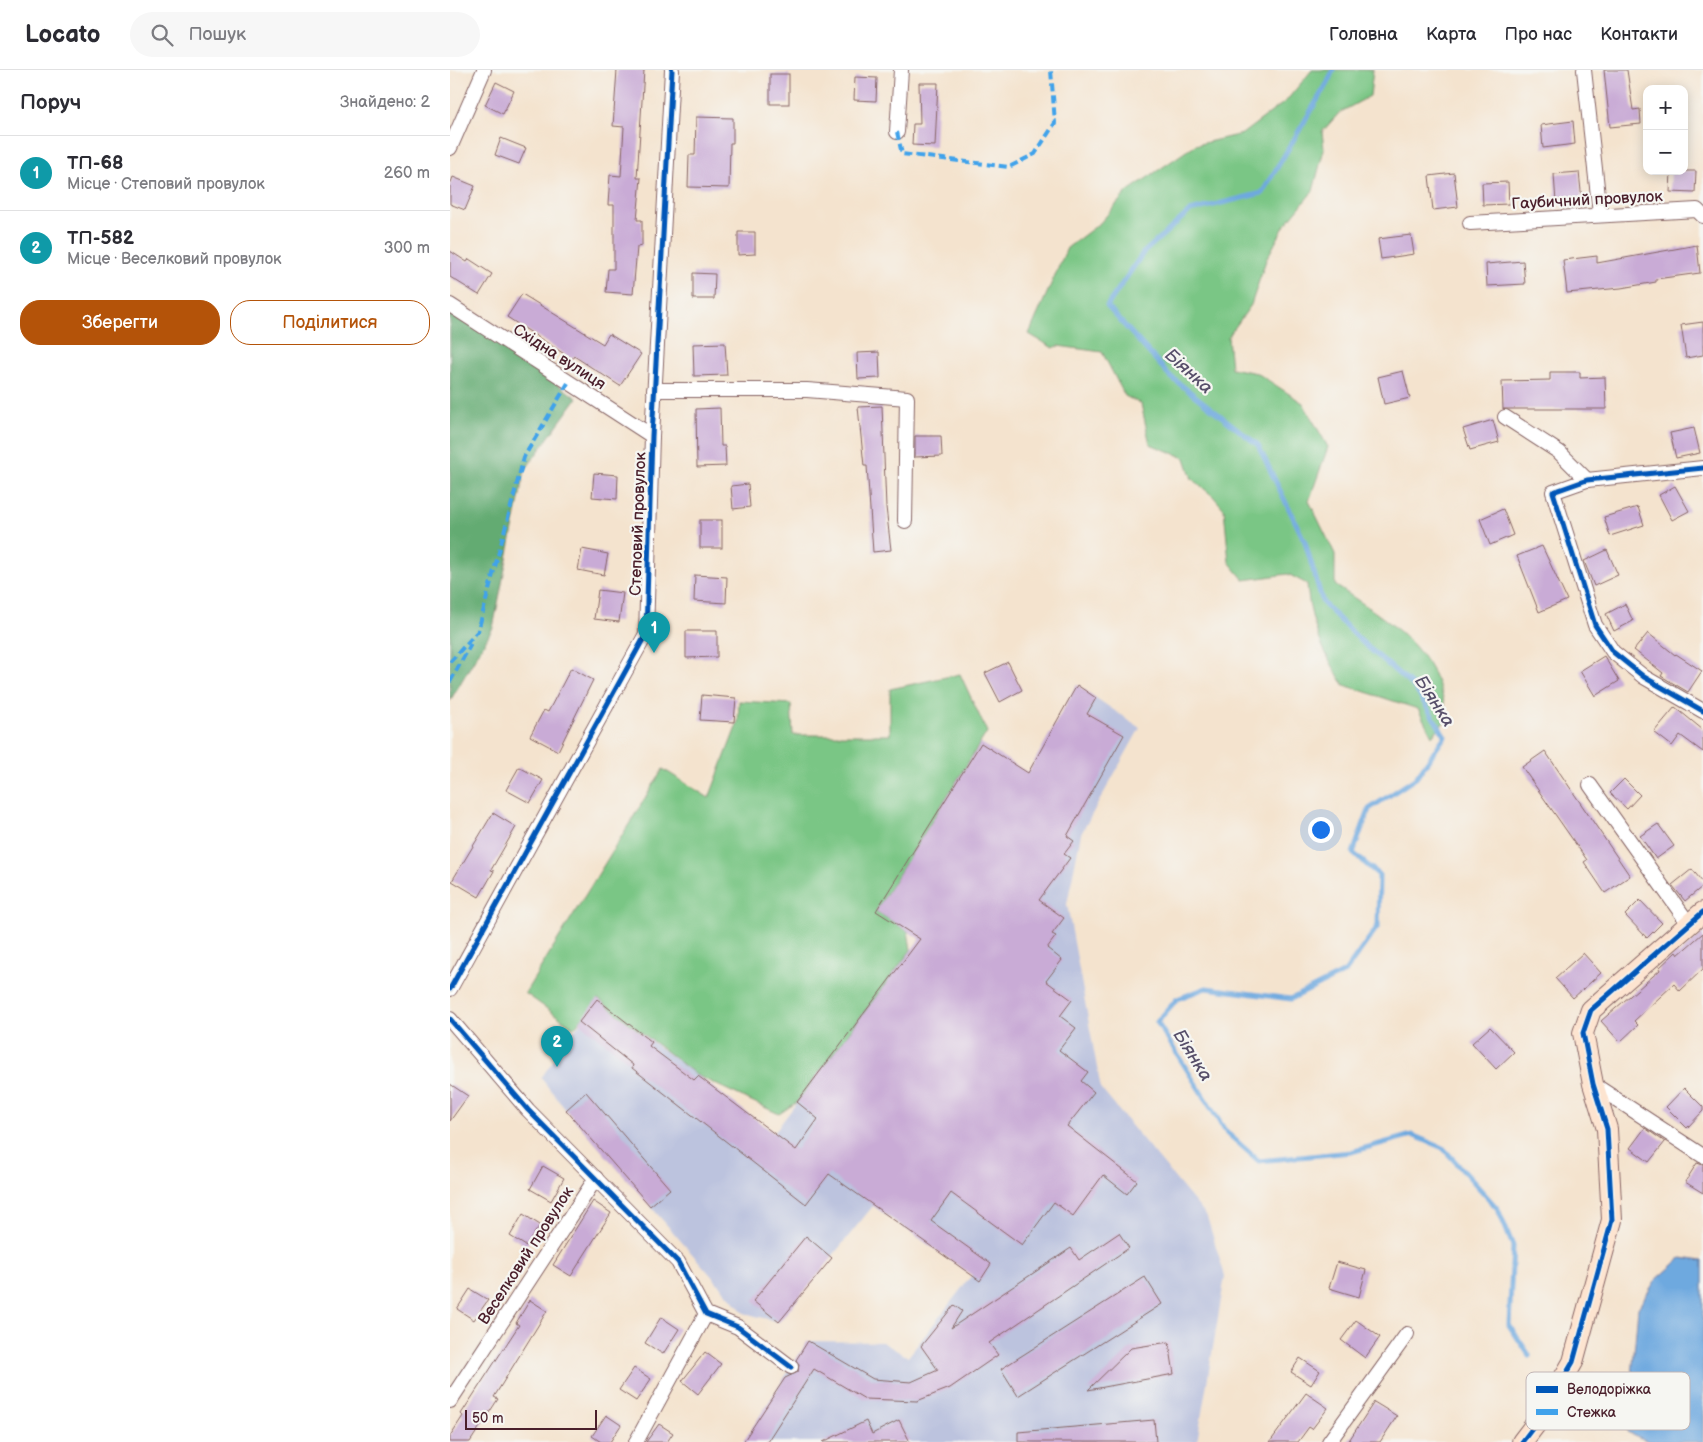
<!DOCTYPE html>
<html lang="uk">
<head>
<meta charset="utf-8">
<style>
	body { margin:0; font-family:"Balsamiq Sans",sans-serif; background:#f7f7f7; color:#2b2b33 }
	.controls { position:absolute; right:15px; top:15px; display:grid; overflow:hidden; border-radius:10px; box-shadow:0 2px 12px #0003 }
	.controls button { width:45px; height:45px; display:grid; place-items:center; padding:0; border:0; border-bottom:1px solid #e1e1e2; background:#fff; color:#2b2b33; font:25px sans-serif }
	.scale { position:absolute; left:15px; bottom:12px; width:132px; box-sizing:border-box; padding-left:5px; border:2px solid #4a1f2b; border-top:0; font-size:14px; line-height:18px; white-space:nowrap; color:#4a1f2b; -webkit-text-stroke:4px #f6f6f2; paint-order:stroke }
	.you { position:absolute; left:870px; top:759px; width:18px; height:18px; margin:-12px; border:4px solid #fff; border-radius:50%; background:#1a73e8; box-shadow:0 0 0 8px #1a73e833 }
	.badge { display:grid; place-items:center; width:32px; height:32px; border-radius:50%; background:#b45309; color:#fff; font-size:16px; font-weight:700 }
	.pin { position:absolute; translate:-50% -41px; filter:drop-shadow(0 1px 2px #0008) }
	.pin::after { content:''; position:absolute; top:26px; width:18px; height:15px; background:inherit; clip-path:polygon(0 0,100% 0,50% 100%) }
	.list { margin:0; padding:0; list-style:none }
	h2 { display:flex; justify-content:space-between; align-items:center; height:65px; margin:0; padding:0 20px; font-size:21px }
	h2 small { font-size:16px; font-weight:400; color:#7c7c81 }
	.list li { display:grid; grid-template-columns:32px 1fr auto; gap:15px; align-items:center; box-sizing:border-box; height:75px; padding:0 20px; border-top:1px solid #e1e1e2 }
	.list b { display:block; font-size:19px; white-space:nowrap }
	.list p { margin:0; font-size:16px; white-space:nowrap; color:#7c7c81 }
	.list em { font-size:16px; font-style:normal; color:#7c7c81 }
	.actions { display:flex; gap:10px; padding:15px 20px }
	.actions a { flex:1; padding:11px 0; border:1px solid #b45309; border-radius:20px; text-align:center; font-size:18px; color:#b45309 }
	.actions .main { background:#b45309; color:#fff }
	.icon { flex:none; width:28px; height:28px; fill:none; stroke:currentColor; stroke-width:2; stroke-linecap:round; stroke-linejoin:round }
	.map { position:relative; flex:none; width:1253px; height:1372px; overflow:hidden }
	header { display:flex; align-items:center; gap:30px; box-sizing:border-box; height:70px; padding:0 25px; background:#fff; border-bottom:1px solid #e1e1e2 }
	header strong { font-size:24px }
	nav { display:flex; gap:28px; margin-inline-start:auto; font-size:18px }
	.search { width:350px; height:45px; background:#f7f7f7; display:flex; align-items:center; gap:12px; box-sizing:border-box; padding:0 18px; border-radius:28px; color:#7c7c81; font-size:19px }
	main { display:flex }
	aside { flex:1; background:#fff }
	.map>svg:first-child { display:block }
	.industrial { fill:#bcc3de }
	.green { fill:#7ac685; stroke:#627258 }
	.forest { fill:#63ab72; stroke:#56654e }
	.water { fill:#6ea9df; stroke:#5c6485 }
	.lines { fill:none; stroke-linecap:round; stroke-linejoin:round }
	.stream { stroke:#6ea9df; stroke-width:5 }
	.building { fill:#c9abd6 }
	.street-casing { stroke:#866464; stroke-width:16 }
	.secondary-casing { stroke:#866464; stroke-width:22 }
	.street { stroke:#fff; stroke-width:14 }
	.secondary { stroke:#fde4d0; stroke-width:20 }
	.quiet { stroke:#40a2eb; stroke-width:4; stroke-dasharray:8 4; stroke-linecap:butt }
	.cycleway-casing { stroke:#f6f6f2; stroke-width:8 }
	.cycleway { stroke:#0057b8; stroke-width:5 }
	.labels { text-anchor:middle; stroke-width:4.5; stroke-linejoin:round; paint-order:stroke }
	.street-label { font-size:16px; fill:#4a1f2b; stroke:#f6f6f2 }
	.water-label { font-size:18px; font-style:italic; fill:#574f6a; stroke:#f6f6f2 }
	.key { fill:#f6f6f2; stroke:#c2b6b6; stroke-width:1 }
	.key-label { font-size:14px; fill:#4a1f2b }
</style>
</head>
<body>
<header>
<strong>Locato</strong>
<div class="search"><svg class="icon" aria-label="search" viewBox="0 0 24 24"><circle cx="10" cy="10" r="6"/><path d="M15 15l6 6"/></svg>Пошук</div>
<nav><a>Головна</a><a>Карта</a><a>Про нас</a><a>Контакти</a></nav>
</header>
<main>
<aside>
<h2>Поруч<small>Знайдено: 2</small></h2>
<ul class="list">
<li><span class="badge" style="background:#0f9aa8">1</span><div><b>ТП-68</b><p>Місце · Степовий провулок</p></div><em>260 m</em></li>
<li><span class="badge" style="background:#0f9aa8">2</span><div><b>ТП-582</b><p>Місце · Веселковий провулок</p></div><em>300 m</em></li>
</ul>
<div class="actions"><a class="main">Зберегти</a><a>Поділитися</a></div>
</aside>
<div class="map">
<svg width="1253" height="1372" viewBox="0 0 1253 1372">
	<rect width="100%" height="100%" fill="#f6f6f2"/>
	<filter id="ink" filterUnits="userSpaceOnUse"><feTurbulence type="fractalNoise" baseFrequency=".02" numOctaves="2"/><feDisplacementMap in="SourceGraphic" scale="10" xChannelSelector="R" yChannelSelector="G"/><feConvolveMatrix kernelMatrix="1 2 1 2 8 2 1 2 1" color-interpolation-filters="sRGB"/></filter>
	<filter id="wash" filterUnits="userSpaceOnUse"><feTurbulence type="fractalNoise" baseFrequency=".0096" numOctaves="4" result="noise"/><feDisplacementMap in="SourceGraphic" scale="20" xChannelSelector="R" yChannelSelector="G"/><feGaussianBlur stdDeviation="1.12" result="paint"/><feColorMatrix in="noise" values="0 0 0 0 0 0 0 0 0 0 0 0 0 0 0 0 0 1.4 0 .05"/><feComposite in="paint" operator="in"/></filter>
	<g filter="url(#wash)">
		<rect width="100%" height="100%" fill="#f4e3ce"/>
		<path class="industrial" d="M627,615L690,658L631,764L617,834L651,1019L757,1147L775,1206L747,1372H293L358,1271L432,1272L458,1287L522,1205L423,1136L329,1252L294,1243L116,1040L91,1008L147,929L202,972L324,1063L532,786Z"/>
		<g class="green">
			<path d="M862,0H923L920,26L889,43L872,62L874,79L863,121L835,155L816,190L801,235L778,267L781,298L807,303L853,333L878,377L859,431L885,484V515C938,551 989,578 997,649L982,666L968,639L894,615C873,582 860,554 857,514L838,504L794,510L779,492L774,439L763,426L742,409L735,388L700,374L691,334L675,326L652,282L608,276L603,278L579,264L617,178L650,153L678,121L745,75L792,64L836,31Z"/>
			<path d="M510,604L537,662L426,841L458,861L461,880L347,1032L329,1044L248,1006L148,929L124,958L75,923L213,699L259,728L288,652L289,631L341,634L343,665H440V619Z"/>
		</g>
		<path class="forest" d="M0,241L46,270L127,328L75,400L43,558L0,631Z"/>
		<path class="water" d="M1231,1188L1253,1191V1372H1200L1177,1362L1188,1238L1205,1211Z"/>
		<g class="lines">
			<path class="stream" d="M883,0L878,12L812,123L740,141L693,183L657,236L721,307L808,375L855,472L873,533L912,572L964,617L995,666L966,708L919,739L903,783L929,805L928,856L895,902L841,929L756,918L727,929L707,952L776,1062L809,1091L901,1082L962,1065L993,1078L1048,1139L1063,1176L1059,1255L1079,1285"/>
		</g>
		<g id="blocks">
			<g class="building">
				<path d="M167,0H194L187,108H191L187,150H192V176L187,177L183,224L156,222L158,199H164V135H158L160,105L171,106L174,57L163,56Z"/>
				<path d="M1154,0H1177L1183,40L1190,39L1191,54L1160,57Z"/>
				<rect x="320" y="4" width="19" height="30"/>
				<path d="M405,7L427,8L426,31L404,30Z"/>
				<path d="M46,12L64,21L53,44L35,35Z"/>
				<path d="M469,13H488L485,76L462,75L463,54H470Z"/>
				<path d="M246,47L283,48V73H280L279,118L238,117L239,85H245Z"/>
				<path d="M1123,51L1125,74L1093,78L1091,55Z"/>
				<path d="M51,68L76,78L69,94L45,85Z"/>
				<path d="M1221,101H1246L1245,123L1220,122Z"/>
				<path d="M1129,102L1132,131L1106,133L1104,104Z"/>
				<path d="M1004,103L1008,137L983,140L979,106Z"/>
				<path d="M3,107L25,116L15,140L0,134V115Z"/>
				<path d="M1058,112L1059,134L1033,135L1032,113Z"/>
				<path d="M288,162H305V184L288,185Z"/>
				<path d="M961,165L964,184L931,189L928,169Z"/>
				<path d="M1247,175L1250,203L1206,209V212L1171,218L1117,223L1113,190L1147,186V193Z"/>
				<path d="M0,181L17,192L19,189L42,204L29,225L0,207Z"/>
				<path d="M1073,191L1075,214L1037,216L1036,194Z"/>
				<path d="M243,203L265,204L264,229H243Z"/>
				<path d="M72,224L153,274L159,264L191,284L170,316L124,286L122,289L57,247Z"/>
				<path d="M1253,252V285L1236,288L1231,255Z"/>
				<path d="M275,273L277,305L244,306L243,274Z"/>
				<path d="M429,282L430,308L408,309L407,283Z"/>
				<path d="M953,301L960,328L934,334L928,307Z"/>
				<path d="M1100,302H1130V308L1155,307L1156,339H1053L1052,311L1100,310Z"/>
				<path d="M432,336L436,437L441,480L423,482L417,396H414L408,337Z"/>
				<path d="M270,338L271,376H275L276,396L247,397L246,339Z"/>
				<path d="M1043,350L1049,372L1020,380L1013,359Z"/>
				<path d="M1244,358L1250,383L1226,388L1220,363Z"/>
				<path d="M465,366H491L492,386L465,387Z"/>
				<path d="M144,403L168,405L167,429L142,427Z"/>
				<path d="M298,414L300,437L283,439L281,416Z"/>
				<path d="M1225,416L1239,441L1222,450L1209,425Z"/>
				<path d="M1188,437L1194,455L1160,466L1154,447Z"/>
				<path d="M1053,439L1063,465L1040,475L1030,449Z"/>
				<rect x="250" y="450" width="22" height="28"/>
				<path d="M1092,476L1117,530L1089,542L1067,486Z"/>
				<path d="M132,479L158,484L154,505L128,500Z"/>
				<path d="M1157,480L1168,505L1144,516L1134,491Z"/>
				<path d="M245,505L277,507L276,533L244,531Z"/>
				<path d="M148,520L173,523L169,552L144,549Z"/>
				<path d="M1175,534L1183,551L1164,561L1156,544Z"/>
				<path d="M236,561H267V587L236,588Z"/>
				<path d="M1198,563L1225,585L1226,584L1252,601L1238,622L1211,606L1213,603L1184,580Z"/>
				<path d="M1154,586L1169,611L1145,626L1130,601Z"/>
				<path d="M558,592L572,620L550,632L535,603Z"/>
				<path d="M121,598L143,610L108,681L80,666L94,640L98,642Z"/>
				<path d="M627,615L646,628L637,644L674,665L617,766L624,771L614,784L620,788L589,830L614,848L602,864L606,866L597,878L612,890L596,911L622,930L610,946L626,958L609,980L638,1002L631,1011L644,1022L617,1056L687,1111L677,1124L653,1105L623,1146L604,1132L572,1175L501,1123L481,1151L541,1194L530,1211L379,1104L356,1134L182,998L183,995L129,952L147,929L202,972L199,976L244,1010L248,1006L346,1080L368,1049L347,1032L470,869L426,841L531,673L578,703Z"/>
				<path d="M252,625L286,628L284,652L250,650Z"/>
				<path d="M1225,637L1253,660V682L1230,665L1222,676L1204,662Z"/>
				<path d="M1095,681L1180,806L1155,823L1134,792L1137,790L1072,697Z"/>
				<path d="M69,697L93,710L80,733L56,720Z"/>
				<path d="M1174,709L1190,725L1177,739L1160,723Z"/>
				<path d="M43,743L66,757L41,800L44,801L29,827L2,811Z"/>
				<path d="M1208,754L1224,776L1206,789L1190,766Z"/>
				<path d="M1242,799L1253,813V816L1235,831L1222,815Z"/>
				<path d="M1190,830L1212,853L1197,868L1175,845Z"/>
				<path d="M1253,863V899L1230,921L1224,914L1184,951L1188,955L1170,972L1151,951L1210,900L1209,898L1226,882L1228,885Z"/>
				<path d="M1133,883L1151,903L1123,928L1105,908Z"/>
				<path d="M1040,957L1064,982L1046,999L1022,973Z"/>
				<path d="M0,1014L18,1026L0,1051Z"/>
				<path d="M1234,1018L1253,1037V1041L1237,1058L1216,1037Z"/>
				<path d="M136,1022L220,1119L200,1136L116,1040Z"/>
				<path d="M1195,1058L1215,1072L1199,1092L1180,1078Z"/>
				<path d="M1247,1093L1253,1095V1123L1235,1112Z"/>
				<path d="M93,1096L114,1108L101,1131L80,1119Z"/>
				<path d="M143,1131L161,1143L121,1206L103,1195Z"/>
				<path d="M73,1144L90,1155L76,1176L60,1166Z"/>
				<path d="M669,1163L679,1178L539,1273L548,1285L500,1318L467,1331L415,1329L364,1299L317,1372H293L335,1308L348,1302L349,1294L346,1290L358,1271L423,1309L461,1312L488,1300L471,1276L504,1235L512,1241L501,1258L621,1178L629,1190Z"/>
				<path d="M356,1166L382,1188L329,1252L303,1231Z"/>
				<path d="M887,1192L916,1200L909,1227L879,1218Z"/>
				<path d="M695,1207L712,1234L568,1326L551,1299Z"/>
				<path d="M20,1219L38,1230L24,1250L7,1239Z"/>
				<path d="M80,1230L97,1241L44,1327L48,1329L20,1372H0V1366L13,1346L11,1344L69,1255L66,1253Z"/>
				<path d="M211,1247L229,1259L213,1284L195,1273Z"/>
				<path d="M906,1250L930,1267L915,1288L891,1270Z"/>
				<path d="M719,1272L724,1304L638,1320L681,1278Z"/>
				<path d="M255,1282L271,1294L248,1324L232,1311Z"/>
				<path d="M850,1288L870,1301L861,1315L841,1302Z"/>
				<path d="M184,1298L201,1309L186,1331L169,1320Z"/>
				<path d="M856,1323L878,1338L862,1359L859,1357L848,1372H820Z"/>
				<path d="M924,1332L947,1346L930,1372H898Z"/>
				<path d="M156,1345L171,1355L160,1372H151L142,1366Z"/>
				<path d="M449,1350L460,1372H373L416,1351L422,1364Z"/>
				<path d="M704,1350L706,1372H568V1362Z"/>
				<path d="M209,1354L223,1363L217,1372H196Z"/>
			</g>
		</g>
	</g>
	<g filter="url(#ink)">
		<use href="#blocks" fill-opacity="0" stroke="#866464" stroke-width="1"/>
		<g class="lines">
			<g class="street-casing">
				<g id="street">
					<path d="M1134,0L1150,144"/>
					<path d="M447,62L451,0"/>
					<path d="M0,78L34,0"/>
					<path d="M1020,153L1247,140L1253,146"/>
					<path d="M0,235L202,366"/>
					<path d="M204,320H357L457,328L455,451"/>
					<path d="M1055,347L1109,382L1137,410"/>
					<path d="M1253,398L1137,410L1103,422L1145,555L1163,582L1194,607L1253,641"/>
					<path d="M1140,715L1239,854"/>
					<path d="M0,919L196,564L202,366L222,0"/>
					<path d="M0,949L78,1040L228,1192L256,1244L288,1257L341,1297"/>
					<path d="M1143,1014L1253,1086"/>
					<path d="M0,1331L146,1108"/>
					<path d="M186,1372L256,1244"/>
					<path d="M879,1372L957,1264"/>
				</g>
			</g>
			<g class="secondary-casing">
				<path id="secondary" d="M1072,1372L1091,1347L1123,1292L1162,1150L1157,1059L1143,1014L1133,963L1141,940L1253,842"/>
			</g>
			<use href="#street" class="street"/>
			<use href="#secondary" class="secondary"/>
			<g class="quiet">
				<path d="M447,62L452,84L559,97L585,84L605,53L601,0"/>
				<path d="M0,592L28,561L74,387L118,313"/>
				<path d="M0,612L21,574"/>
			</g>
			<g class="cycleway-casing">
				<g id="cycleway">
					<path d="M1253,398L1137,410L1103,422L1145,555L1163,582L1194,607L1253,641"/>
					<path d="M0,919L196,564L202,366L222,0"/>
					<path d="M0,949L78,1040L228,1192L256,1244L288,1257L341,1297"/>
					<path d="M1072,1372L1091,1347L1123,1292L1162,1150L1157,1059L1143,1014L1133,963L1141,940L1253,842"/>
				</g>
			</g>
			<use href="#cycleway" class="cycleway"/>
		</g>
	</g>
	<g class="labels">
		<g class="street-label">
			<text transform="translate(1137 129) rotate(-3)" y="6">Гаубичний провулок</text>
			<text transform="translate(110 286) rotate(33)" y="6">Східна вулиця</text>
			<text transform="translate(187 454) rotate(-88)" y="6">Степовий провулок</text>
			<text transform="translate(75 1185) rotate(-57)" y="6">Веселковий провулок</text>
		</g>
		<g class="water-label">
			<text transform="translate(739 301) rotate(42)" y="6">Біянка</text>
			<text transform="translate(985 631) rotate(57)" y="6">Біянка</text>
			<text transform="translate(743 985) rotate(58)" y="6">Біянка</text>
		</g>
	</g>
	<rect x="1076" y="1302" width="164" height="58" rx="8" class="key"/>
	<rect x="1086" y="1316" width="22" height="7" fill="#0057b8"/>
	<rect x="1086" y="1339" width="22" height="6" fill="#40a2eb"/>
	<g class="key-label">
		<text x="1117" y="1324">Велодоріжка</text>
		<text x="1117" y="1347">Стежка</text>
	</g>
</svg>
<div class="controls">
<button>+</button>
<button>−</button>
</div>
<div class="scale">50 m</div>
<div class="you"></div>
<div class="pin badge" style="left:204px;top:583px;background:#0f9aa8">1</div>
<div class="pin badge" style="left:107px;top:997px;background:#0f9aa8">2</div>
</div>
</main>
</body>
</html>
